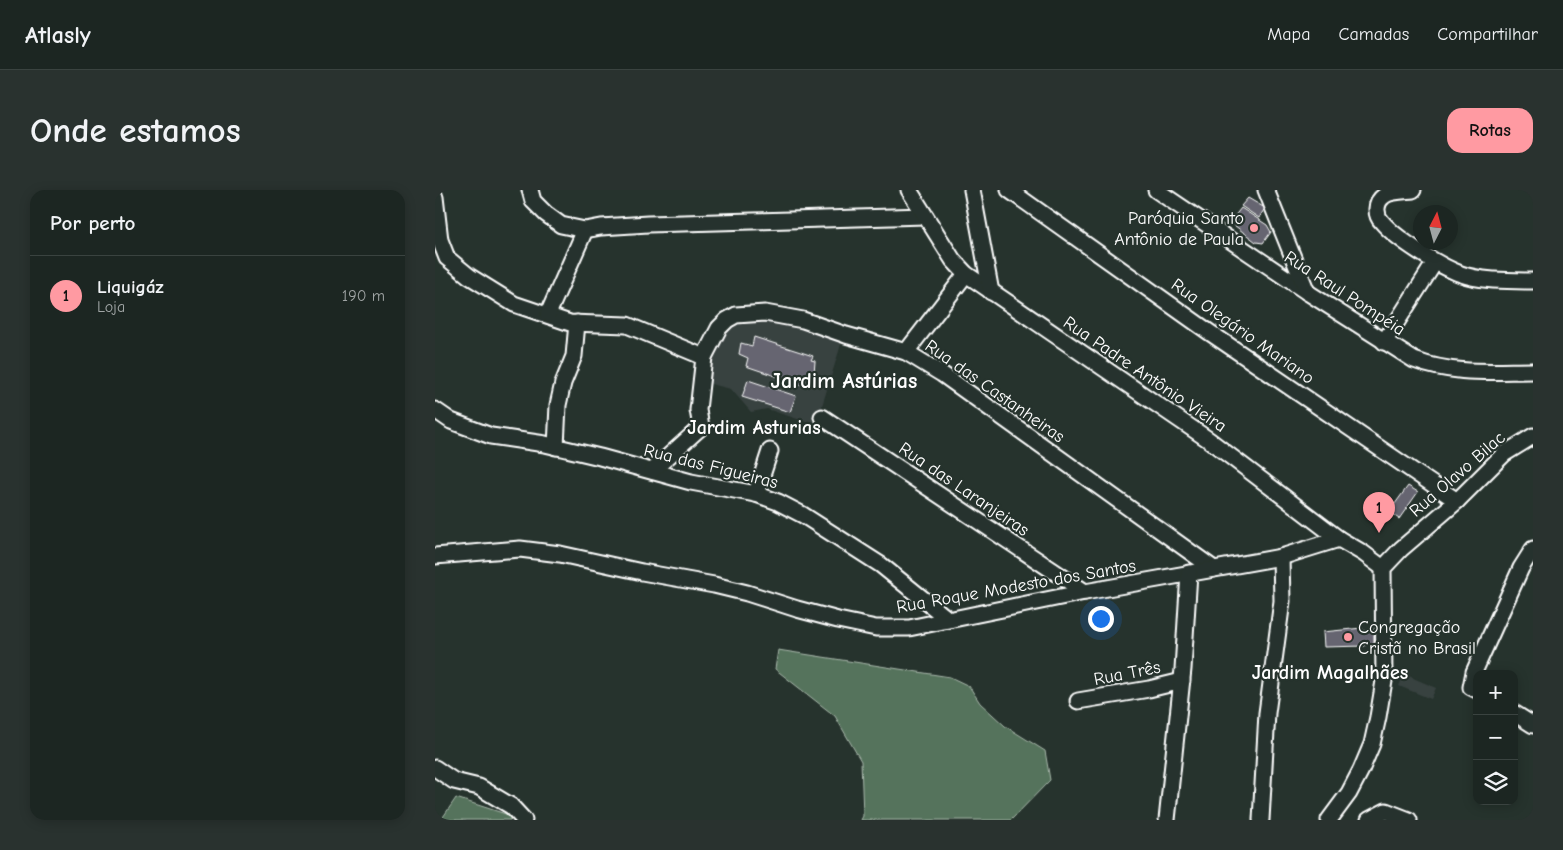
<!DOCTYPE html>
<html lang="pt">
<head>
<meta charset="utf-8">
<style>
	body { margin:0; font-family:"Comic Neue",sans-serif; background:#29322f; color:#f1f3f6 }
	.controls { position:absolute; right:15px; bottom:15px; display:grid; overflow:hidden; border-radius:10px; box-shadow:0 2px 12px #0003 }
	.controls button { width:45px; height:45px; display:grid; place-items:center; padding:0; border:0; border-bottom:1px solid #3a4340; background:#1c2622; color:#f1f3f6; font:25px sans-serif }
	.compass { position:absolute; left:978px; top:15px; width:45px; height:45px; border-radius:50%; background:#1c2622; box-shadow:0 2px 12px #0003; rotate:6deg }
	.you { position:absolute; left:665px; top:428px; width:18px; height:18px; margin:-12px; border:4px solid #fff; border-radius:50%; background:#1a73e8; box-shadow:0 0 0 8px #1a73e833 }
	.badge { display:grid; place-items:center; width:32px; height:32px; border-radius:50%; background:#ff9aa2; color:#111; font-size:16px; font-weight:700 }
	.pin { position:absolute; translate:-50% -41px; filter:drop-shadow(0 1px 2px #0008) }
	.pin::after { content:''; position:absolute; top:26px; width:18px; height:15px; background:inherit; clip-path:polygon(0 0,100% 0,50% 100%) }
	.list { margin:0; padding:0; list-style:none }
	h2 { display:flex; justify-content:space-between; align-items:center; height:65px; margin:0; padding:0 20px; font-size:21px }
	h2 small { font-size:16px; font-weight:400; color:#a0a5a5 }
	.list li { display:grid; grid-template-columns:32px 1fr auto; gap:15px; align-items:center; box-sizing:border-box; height:80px; padding:0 20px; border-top:1px solid #3a4340 }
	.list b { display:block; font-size:19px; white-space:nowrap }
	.list p { margin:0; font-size:16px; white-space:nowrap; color:#a0a5a5 }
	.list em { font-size:16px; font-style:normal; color:#a0a5a5 }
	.icon { flex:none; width:28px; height:28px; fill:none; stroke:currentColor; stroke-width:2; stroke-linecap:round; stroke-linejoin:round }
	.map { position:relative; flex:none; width:1098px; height:630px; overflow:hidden; border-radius:15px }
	header { display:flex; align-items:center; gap:30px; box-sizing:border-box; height:70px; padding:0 25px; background:#1c2622; border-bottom:1px solid #3a4340 }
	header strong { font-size:24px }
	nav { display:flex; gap:28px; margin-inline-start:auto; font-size:18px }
	.intro { display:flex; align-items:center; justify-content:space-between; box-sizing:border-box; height:120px; padding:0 30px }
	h1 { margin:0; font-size:35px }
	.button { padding:12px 22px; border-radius:15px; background:#ff9aa2; color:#111; font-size:18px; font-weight:700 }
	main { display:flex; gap:30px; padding:0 30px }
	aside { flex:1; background:#1c2622; border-radius:15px; box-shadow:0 2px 12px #0003 }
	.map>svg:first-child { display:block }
	.built { fill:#394241 }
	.green { fill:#55735b; stroke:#aab9ad }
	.building { fill:#666571; stroke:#fff }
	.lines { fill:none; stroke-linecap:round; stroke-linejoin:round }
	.minor-casing { stroke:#fff; stroke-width:19 }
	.minor { stroke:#26332d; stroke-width:15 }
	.poi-dot { fill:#ff9aa2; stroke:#26332d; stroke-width:2 }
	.labels { text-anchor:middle; stroke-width:4.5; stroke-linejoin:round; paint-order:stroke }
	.poi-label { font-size:18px; fill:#fff; stroke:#26332d; text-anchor:end }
	.street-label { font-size:18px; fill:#fff; stroke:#26332d }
	.quarter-label { font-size:20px; font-weight:bold; fill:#fff; stroke:#26332d }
	.district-label { font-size:22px; font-weight:bold; fill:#fff; stroke:#26332d }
</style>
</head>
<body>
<header>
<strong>Atlasly</strong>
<nav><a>Mapa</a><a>Camadas</a><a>Compartilhar</a></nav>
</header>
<div class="intro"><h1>Onde estamos</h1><a class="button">Rotas</a></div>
<main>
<aside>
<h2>Por perto<small></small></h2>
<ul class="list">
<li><span class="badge">1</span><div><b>Liquigáz</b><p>Loja</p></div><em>190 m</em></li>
</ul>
</aside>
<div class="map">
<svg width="1098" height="630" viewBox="0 0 1098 630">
	<rect width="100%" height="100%" fill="#26332d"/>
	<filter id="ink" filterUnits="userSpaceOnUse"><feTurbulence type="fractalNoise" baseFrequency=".02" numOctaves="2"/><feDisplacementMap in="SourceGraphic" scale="10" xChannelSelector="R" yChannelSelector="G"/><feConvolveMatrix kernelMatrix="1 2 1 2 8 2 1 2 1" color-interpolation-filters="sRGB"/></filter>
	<g filter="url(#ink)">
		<g class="built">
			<path d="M331,129L407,151L381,235L332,219L316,222L296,199L272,193L281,158L290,141L306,133Z"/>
			<path d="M969,484L1001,498L996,509L964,496Z"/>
		</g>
		<g class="green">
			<path d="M343,460L515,487L534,496L545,513L570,536L610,561L615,590L576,630H426L428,626L426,571L400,526L340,479Z"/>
			<path d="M21,608L77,626L75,630H6Z"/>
		</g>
		<g class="building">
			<path d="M813,8L830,18L824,28L806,16Z"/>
			<path d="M806,18L832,35L836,42L828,53L821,52L795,32Z"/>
			<path d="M319,147L378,166L376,170L380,171L379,185L372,183L370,196L311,176L313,168L304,164L306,153L317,156Z"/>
			<path d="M313,190L361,206L355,222L307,207Z"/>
			<path d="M973,296L983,302L964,329L954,322Z"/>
			<path d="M927,438L928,441L939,440V454L931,453L930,456L889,457L888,442Z"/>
		</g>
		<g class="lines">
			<g class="minor-casing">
				<g id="minor">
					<path d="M95,0L98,11L111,24L126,35L150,40L166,37L213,34L490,26"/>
					<path d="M474,0L518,70L531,84L774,250L904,349L928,363L948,378"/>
					<path d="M537,0L556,102"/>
					<path d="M574,0L774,142L1022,311"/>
					<path d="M721,0L872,102L979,170C1018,185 1057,181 1098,181"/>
					<path d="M831,0L872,102"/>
					<path d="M978,0C970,1 955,1 949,6C940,12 940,25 947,32C961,49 1006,77 1026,84C1049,92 1074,90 1098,91"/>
					<path d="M0,7L5,50L12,68L34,86L79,114L135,133L192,135L269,167"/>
					<path d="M113,124L150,40"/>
					<path d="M949,152L1000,72"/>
					<path d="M471,162L531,84"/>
					<path d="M0,220L16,231L56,246L110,254L165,267L256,292L321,304L343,312L368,325L446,375L514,430"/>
					<path d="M387,227L650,402"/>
					<path d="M121,257L123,215L128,193L139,166L142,133"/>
					<path d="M217,281L266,237L263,220L269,167L284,138L292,130L301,125L330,123L368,130L411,145L471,162L507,184L779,379"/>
					<path d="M321,304L335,261"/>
					<path d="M0,366L85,359L125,364L207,382L279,395L312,403L362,419L403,430L441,438H474L650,402L846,367L904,349"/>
					<path d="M1042,500L1036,497L1039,482L1086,378L1098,359"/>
					<path d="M643,511L714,499L747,491"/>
					<path d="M1079,523L1098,535"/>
					<path d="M0,578L19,591L44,597L76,616L89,630"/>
					<path d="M732,630L748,479L754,383"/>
					<path d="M826,630L832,523L847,411L846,367"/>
					<path d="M894,630L914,603L926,580L937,554L943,527L949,491L948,378L966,359L1022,311L1069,264L1098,246"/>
					<path d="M934,630L951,621L974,630"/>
				</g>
			</g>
			<use href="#minor" class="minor"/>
		</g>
	</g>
	<g class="poi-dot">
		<circle cx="819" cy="38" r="5"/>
		<circle cx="913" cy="447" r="5"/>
	</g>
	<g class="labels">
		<g class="poi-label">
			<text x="809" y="34">Paróquia Santo<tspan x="809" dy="21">Antônio de Paula</tspan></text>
			<text x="923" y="443" text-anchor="start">Congregação<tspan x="923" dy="21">Cristã no Brasil</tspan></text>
		</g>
		<g class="street-label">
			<text transform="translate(910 103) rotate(33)" y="6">Rua Raul Pompéia</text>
			<text transform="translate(808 141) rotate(35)" y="6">Rua Olegário Mariano</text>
			<text transform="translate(710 184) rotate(34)" y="6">Rua Padre Antônio Vieira</text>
			<text transform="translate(560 201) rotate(35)" y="6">Rua das Castanheiras</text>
			<text transform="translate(276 276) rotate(14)" y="6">Rua das Figueiras</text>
			<text transform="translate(1022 284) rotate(-41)" y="6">Rua Olavo Bilac</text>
			<text transform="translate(529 299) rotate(34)" y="6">Rua das Laranjeiras</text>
			<text transform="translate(581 396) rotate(-10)" y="6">Rua Roque Modesto dos Santos</text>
			<text transform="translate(692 483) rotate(-11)" y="6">Rua Três</text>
		</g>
		<g class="quarter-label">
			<text x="319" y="244">Jardim Asturias</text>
			<text x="895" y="489">Jardim Magalhães</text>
		</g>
		<g class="district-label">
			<text x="409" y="198">Jardim Astúrias</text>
		</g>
	</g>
</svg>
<div class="controls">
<button>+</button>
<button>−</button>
<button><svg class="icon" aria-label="layers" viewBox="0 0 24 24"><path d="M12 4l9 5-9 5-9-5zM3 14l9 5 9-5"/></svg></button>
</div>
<svg class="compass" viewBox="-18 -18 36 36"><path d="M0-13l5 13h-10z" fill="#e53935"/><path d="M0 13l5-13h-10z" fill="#a0a5a5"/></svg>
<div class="you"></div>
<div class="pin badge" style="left:944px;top:343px">1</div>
</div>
</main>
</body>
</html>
